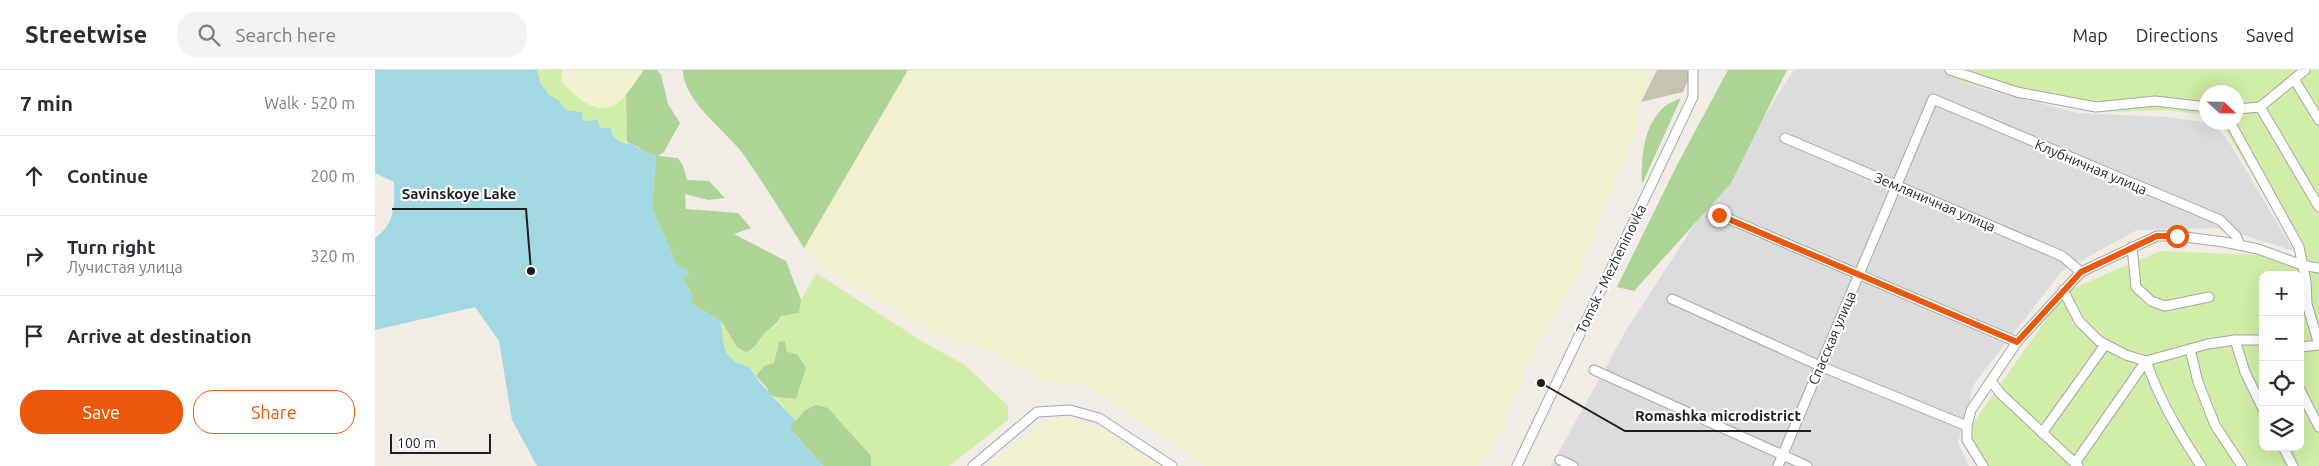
<!DOCTYPE html>
<html lang="en">
<head>
<meta charset="utf-8">
<style>
	body { margin:0; font-family:Ubuntu,sans-serif; background:#f2f2f3; color:#2b2b33 }
	.controls { position:absolute; right:15px; bottom:15px; display:grid; overflow:hidden; border-radius:10px; box-shadow:0 5px 20px #0002 }
	.controls button { width:45px; height:45px; display:grid; place-items:center; padding:0; border:0; border-bottom:1px solid #e1e1e2; background:#fff; color:#2b2b33; font:25px sans-serif }
	.compass { position:absolute; left:1824px; top:15px; width:45px; height:45px; border-radius:50%; background:#fff; box-shadow:0 5px 20px #0002; rotate:112deg }
	.scale { position:absolute; left:15px; bottom:12px; width:101px; box-sizing:border-box; padding-left:5px; border:2px solid #1f1f1f; border-top:0; font-size:14px; line-height:18px; white-space:nowrap; color:#1f1f1f; -webkit-text-stroke:4px #fff; paint-order:stroke }
	.stop { position:absolute; width:15px; height:15px; margin:-11px; border:4px solid #ea580c; border-radius:50%; background:#fff }
	.stop.end { background:#ea580c; border-color:#fff; box-shadow:0 1px 5px #0008 }
	.list { margin:0; padding:0; list-style:none }
	h2 { display:flex; justify-content:space-between; align-items:center; height:65px; margin:0; padding:0 20px; font-size:21px }
	h2 small { font-size:16px; font-weight:400; color:#7c7c81 }
	.list li { display:grid; grid-template-columns:32px 1fr auto; gap:15px; align-items:center; box-sizing:border-box; height:80px; padding:0 20px; border-top:1px solid #e1e1e2 }
	.list b { display:block; font-size:19px; white-space:nowrap }
	.list p { margin:0; font-size:16px; white-space:nowrap; color:#7c7c81 }
	.list em { font-size:16px; font-style:normal; color:#7c7c81 }
	.actions { display:flex; gap:10px; padding:15px 20px }
	.actions a { flex:1; padding:11px 0; border:1px solid #ea580c; border-radius:20px; text-align:center; font-size:18px; color:#ea580c }
	.actions .main { background:#ea580c; color:#fff }
	.icon { flex:none; width:28px; height:28px; fill:none; stroke:currentColor; stroke-width:2; stroke-linecap:round; stroke-linejoin:round }
	.map { position:relative; flex:none; width:1944px; height:396px; overflow:hidden }
	header { display:flex; align-items:center; gap:30px; box-sizing:border-box; height:70px; padding:0 25px; background:#fff; border-bottom:1px solid #e1e1e2 }
	header strong { font-size:24px }
	nav { display:flex; gap:28px; margin-inline-start:auto; font-size:18px }
	.search { width:350px; height:45px; background:#f2f2f3; display:flex; align-items:center; gap:12px; box-sizing:border-box; padding:0 18px; border-radius:20px; color:#7c7c81; font-size:19px }
	main { display:flex }
	aside { flex:1; background:#fff }
	.map>svg:first-child { display:block }
	.residential { fill:#dddcdc }
	.construction { fill:#c6c4af }
	.farmland { fill:#f1f0cf }
	.grass { fill:#d0eea7; fill-rule:evenodd }
	.forest { fill:#add396 }
	.water { fill:#a2d8e1 }
	.lines { fill:none; stroke-linecap:round; stroke-linejoin:round }
	.minor-casing { stroke:#a6a6a6; stroke-width:11 }
	.minor { stroke:#fff; stroke-width:9 }
	.route { stroke:#ea580c; stroke-width:6 }
	.labels { text-anchor:middle; stroke-width:4.5; stroke-linejoin:round; paint-order:stroke }
	.street-label { font-size:14px; fill:#1f1f1f; stroke:#fff }
	.leader { fill:none; stroke:#1f1f1f; stroke-width:2 }
	.callout-dot { fill:#1f1f1f; stroke:#fff; stroke-width:2 }
	.callout-label { font-size:15px; text-anchor:middle; font-weight:bold; fill:#1f1f1f; stroke:#fff; stroke-width:4.5; stroke-linejoin:round; paint-order:stroke }
</style>
</head>
<body>
<header>
<strong>Streetwise</strong>
<div class="search"><svg class="icon" aria-label="search" viewBox="0 0 24 24"><circle cx="10" cy="10" r="6"/><path d="M15 15l6 6"/></svg>Search here</div>
<nav><a>Map</a><a>Directions</a><a>Saved</a></nav>
</header>
<main>
<aside>
<h2>7 min<small>Walk · 520 m</small></h2>
<ul class="list">
<li><svg class="icon" aria-label="ahead" viewBox="0 0 24 24"><path d="M12 20V5M6 11l6-6 6 6"/></svg><div><b>Continue</b></div><em>200 m</em></li>
<li><svg class="icon" aria-label="right" viewBox="0 0 24 24"><path d="M7 20v-9h11M14 6l5 5-5 5"/></svg><div><b>Turn right</b><p>Лучистая улица</p></div><em>320 m</em></li>
<li><svg class="icon" aria-label="arrive" viewBox="0 0 24 24"><path d="M6 21V4h12l-3 4 3 4H6"/></svg><div><b>Arrive at destination</b></div></li>
</ul>
<div class="actions"><a class="main">Save</a><a>Share</a></div>
</aside>
<div class="map">
<svg width="1944" height="396" viewBox="0 0 1944 396">
	<rect width="100%" height="100%" fill="#f1ece5"/>
	<path class="residential" d="M1419,0H1567L1587,13L1703,43L1792,47L1840,54L1856,75L1919,181L1846,158L1762,160L1687,201L1599,314L1583,373L1594,396H1176L1252,259Z"/>
	<path class="construction" d="M1282,0H1318L1308,22L1266,32Z"/>
	<g class="farmland">
		<path d="M187,0H269L251,25L243,35L236,39L218,37L197,24L186,12Z"/>
		<path d="M533,0H1279L1264,32L1262,59L1206,198L1155,289L1125,365L1104,396H830L728,325L701,313L670,311L613,280L559,264L452,201L429,178Z"/>
		<path d="M689,346L732,362L784,396H612L662,355Z"/>
	</g>
	<g class="grass">
		<path d="M162,0H187L186,12C206,32 228,52 251,25L252,72L247,73L239,67L237,60H227L216,50L213,52L208,51L207,42L191,40L186,33L175,26L166,14Z"/>
		<path d="M1567,0H1944V396H1610L1592,362L1690,222L1785,181L1926,187L1846,53L1862,52V22H1832L1831,45L1790,40L1728,42L1587,13ZM1888,205H1925V377H1888Z"/>
		<path d="M441,203L548,272L590,295L633,336V350L574,396H496V386L429,341L421,351L400,327L421,329L431,298L423,285L411,281L404,272L399,293L389,296L381,306L375,297C347,290 348,276 346,251L362,277L377,280L390,263L403,254L406,246L424,243L426,230Z"/>
	</g>
	<g class="forest">
		<path d="M269,0H282L286,5L293,34L305,53L289,82L283,86L303,88L308,96L312,110L334,111L350,128L334,130L310,124L311,139L363,143L376,158L359,164L411,191L426,230L424,243L406,246C402,255 397,256 390,263C383,270 381,279 371,282L362,277L346,251L315,233V220L309,214L308,208L314,204L302,196L277,138L281,86L265,80L263,77L252,72L251,25Z"/>
		<path d="M308,0H533L429,178C410,148 391,117 371,88C354,62 308,33 308,0Z"/>
		<path d="M1353,0H1412L1356,113L1259,221L1242,217L1302,95Z"/>
		<path d="M1306,28L1267,114C1266,88 1268,56 1289,37C1293,33 1301,31 1306,28Z"/>
		<path d="M410,271L411,281L423,285L431,298L421,329L400,327L394,324L392,318L381,306L389,296L399,293L404,272Z"/>
		<path d="M440,335L453,338L496,386V396H448L416,360V353L421,351L429,341Z"/>
	</g>
	<path class="water" d="M0,0H162L166,14L175,26L183,30L191,40L207,42L208,51L223,50L225,58H235L239,67L247,73L258,74L265,80L281,86L277,138L302,196L310,198L314,204L308,208L318,228L315,233L346,251C348,276 347,290 375,297C381,312 409,337 421,351L416,353V360L448,396H162L137,350L124,271L100,237L0,260V168C20,154 20,135 19,112L0,103Z"/>
	<g class="lines">
		<g class="minor-casing">
			<g id="minor">
				<path d="M1575,0L1642,22L1721,37L1780,31L1832,37"/>
				<path d="M1919,9L1944,50"/>
				<path d="M1885,37L1944,137"/>
				<path d="M1862,39L1885,37L1930,0"/>
				<path d="M1855,52L1924,177L1931,212L1932,234L1944,275L1925,277"/>
				<path d="M1410,68L1687,186L1706,202"/>
				<path d="M1345,145L1642,272"/>
				<path d="M1757,177L1761,217L1776,231L1790,236L1834,227"/>
				<path d="M1688,220L1704,251L1724,271L1751,285L1771,291L1833,274L1860,270H1888"/>
				<path d="M1297,229L1445,296L1592,356"/>
				<path d="M1860,270L1870,302L1888,339"/>
				<path d="M1815,279L1823,312L1840,355L1867,396"/>
				<path d="M1771,291C1785,331 1803,361 1826,396"/>
				<path d="M1219,300L1432,396"/>
				<path d="M1616,311L1625,323L1703,396"/>
				<path d="M1925,320L1944,357"/>
				<path d="M1667,363L1730,275"/>
				<path d="M1908,377L1918,396"/>
				<path d="M1185,390L1198,396"/>
				<path d="M1700,393L1771,291"/>
				<path d="M598,396L662,342L695,340L724,348L797,396"/>
				<path d="M1142,396L1318,27V0"/>
				<path d="M1403,396L1558,29L1845,150L1861,166L1865,175"/>
				<path d="M1608,396L1592,370V356L1596,340L1642,272L1706,202L1782,166H1803L1849,172L1883,179L1927,195L1944,198"/>
			</g>
		</g>
		<use href="#minor" class="minor"/>
	</g>
	<g class="lines">
		<path class="route" d="M1344,145L1642,272L1706,202L1782,166H1802"/>
	</g>
	<g class="labels">
		<g class="street-label">
			<text transform="translate(1716 97) rotate(23)" y="5">Клубничная улица</text>
			<text transform="translate(1560 132) rotate(23)" y="5">Земляничная улица</text>
			<text transform="translate(1236 199) rotate(-64)" y="5">Tomsk - Mezheninovka</text>
			<text transform="translate(1457 268) rotate(-67)" y="5">Спасская улица</text>
		</g>
	</g>
	<path class="leader" d="M156 201L151 139H17M1166 313L1250 361H1436"/>
	<g class="callout-dot">
		<circle cx="156" cy="201" r="5"/>
		<circle cx="1166" cy="313" r="5"/>
	</g>
	<g class="callout-label">
		<text x="84" y="129">Savinskoye Lake</text>
		<text x="1343" y="351">Romashka microdistrict</text>
	</g>
</svg>
<div class="controls">
<button>+</button>
<button>−</button>
<button><svg class="icon" aria-label="locate" viewBox="0 0 24 24"><circle cx="12" cy="12" r="6"/><path d="M12 2v4M12 18v4M2 12h4M18 12h4"/></svg></button>
<button><svg class="icon" aria-label="layers" viewBox="0 0 24 24"><path d="M12 4l9 5-9 5-9-5zM3 14l9 5 9-5"/></svg></button>
</div>
<svg class="compass" viewBox="-18 -18 36 36"><path d="M0-13l5 13h-10z" fill="#e53935"/><path d="M0 13l5-13h-10z" fill="#7c7c81"/></svg>
<div class="scale">100 m</div>
<div class="stop" style="left:1802px;top:166px"></div>
<div class="stop end" style="left:1344px;top:145px"></div>
</div>
</main>
</body>
</html>
